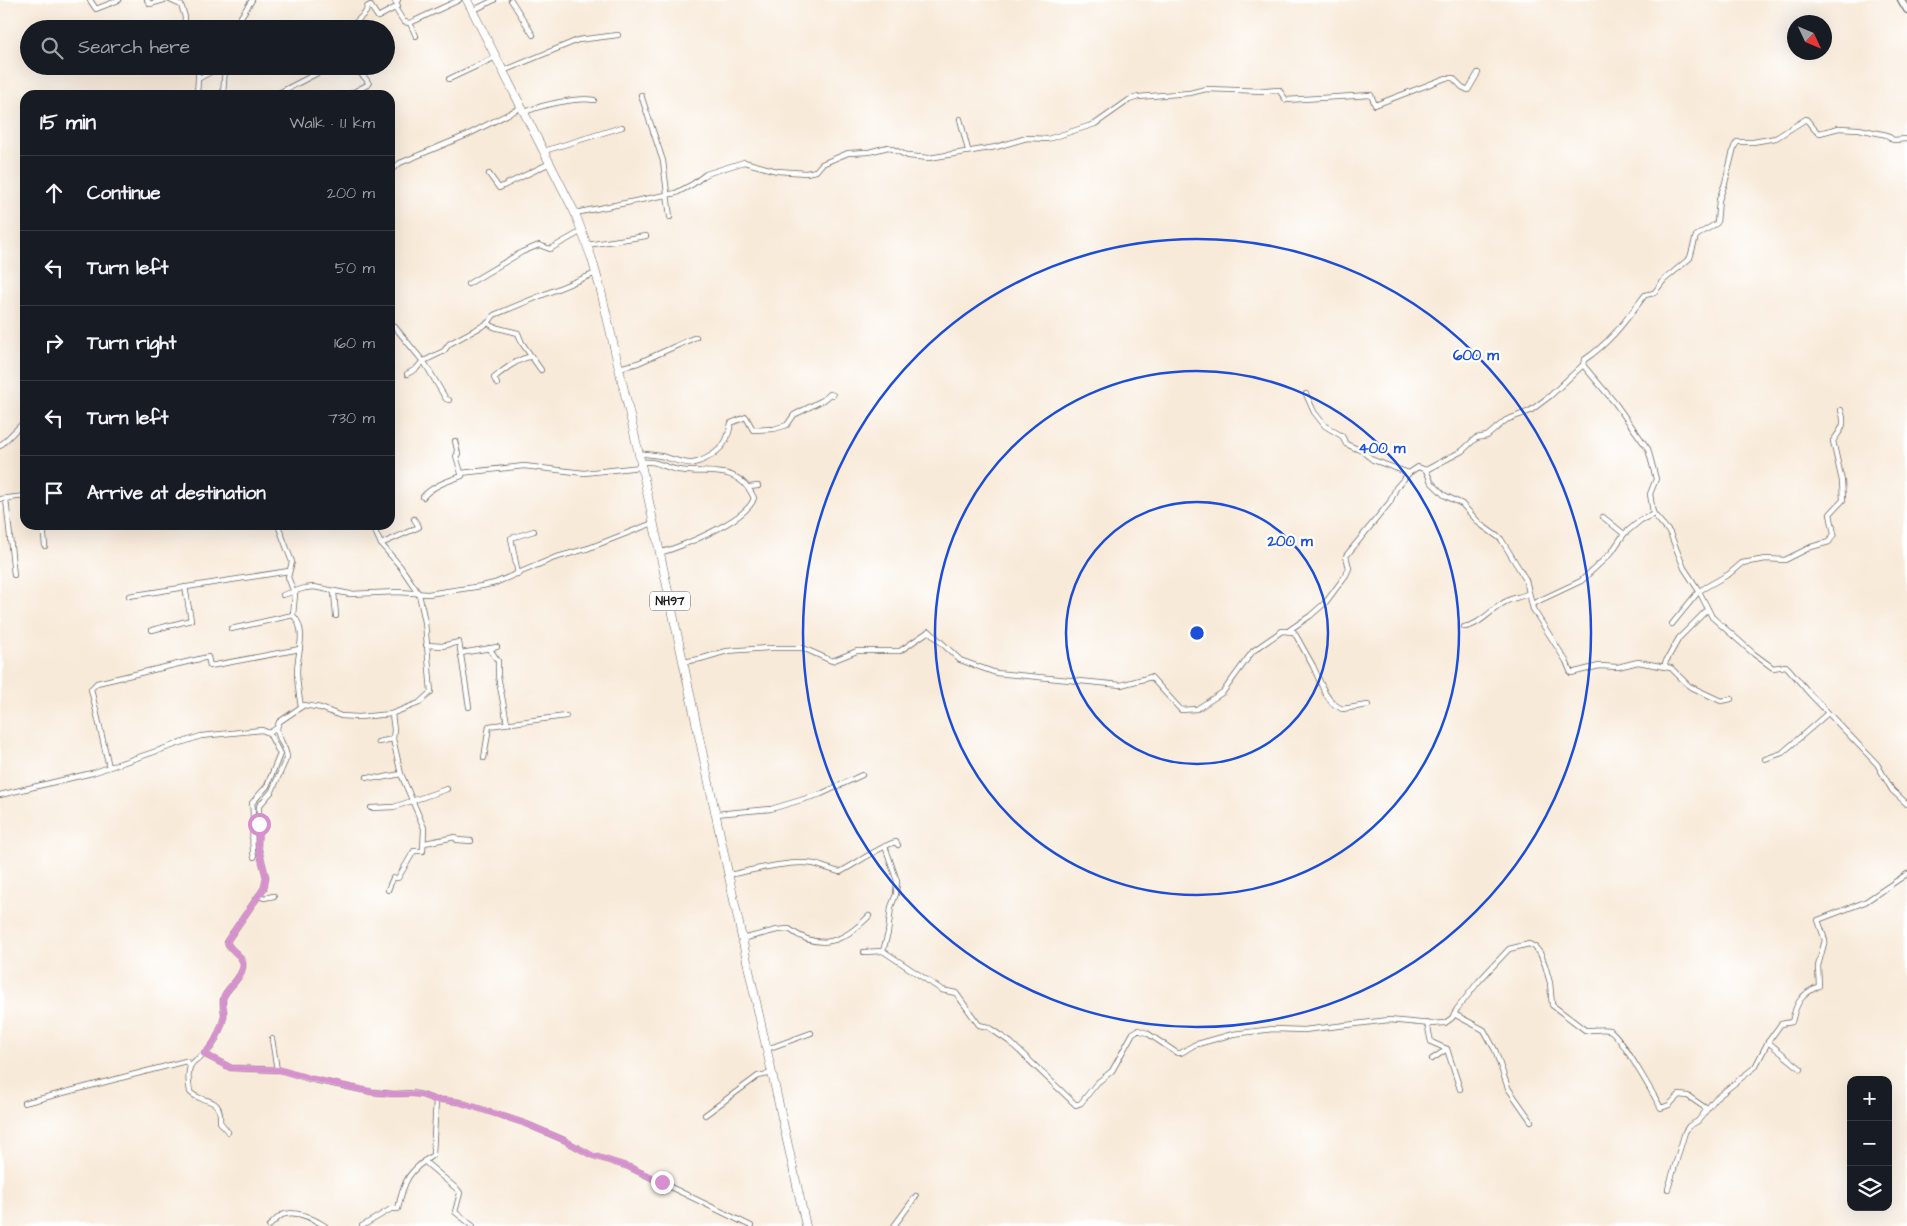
<!DOCTYPE html>
<html lang="en">
<head>
<meta charset="utf-8">
<style>
	body { margin:0; font-family:"Architects Daughter",sans-serif; background:#20242c; color:#f1f3f6 }
	.controls { position:absolute; right:15px; bottom:15px; display:grid; overflow:hidden; border-radius:10px; box-shadow:0 5px 20px #0002 }
	.controls button { width:45px; height:45px; display:grid; place-items:center; padding:0; border:0; border-bottom:1px solid #363941; background:#171b24; color:#f1f3f6; font:25px sans-serif }
	.compass { position:absolute; left:1787px; top:15px; width:45px; height:45px; border-radius:50%; background:#171b24; box-shadow:0 5px 20px #0002; rotate:134deg }
	.stop { position:absolute; width:15px; height:15px; margin:-11px; border:4px solid #d690ce; border-radius:50%; background:#fff }
	.stop.end { background:#d690ce; border-color:#fff; box-shadow:0 1px 5px #0008 }
	.list { margin:0; padding:0; list-style:none }
	h2 { display:flex; justify-content:space-between; align-items:center; height:65px; margin:0; padding:0 20px; font-size:21px }
	h2 small { font-size:16px; font-weight:400; color:#9ea1a6 }
	.list li { display:grid; grid-template-columns:32px 1fr auto; gap:15px; align-items:center; box-sizing:border-box; height:75px; padding:0 20px; border-top:1px solid #363941 }
	.list b { display:block; font-size:19px; white-space:nowrap }
	.list em { font-size:16px; font-style:normal; color:#9ea1a6 }
	.icon { flex:none; width:28px; height:28px; fill:none; stroke:currentColor; stroke-width:2; stroke-linecap:round; stroke-linejoin:round }
	.map { position:relative; flex:none; width:1907px; height:1226px; overflow:hidden }
	.search { position:absolute; background:#171b24; box-shadow:0 5px 20px #0002; left:20px; top:20px; width:375px; height:55px; display:flex; align-items:center; gap:12px; box-sizing:border-box; padding:0 18px; border-radius:28px; color:#9ea1a6; font-size:19px }
	.panel { position:absolute; background:#171b24; box-shadow:0 5px 20px #0002; left:20px; top:90px; width:375px; height:440px; border-radius:15px }
	.map>svg:first-child { display:block }
	.lines { fill:none; stroke-linecap:round; stroke-linejoin:round }
	.minor-casing { stroke:#69645e; stroke-width:6 }
	.tertiary-casing { stroke:#69645e; stroke-width:8 }
	.trunk-casing { stroke:#69645e; stroke-width:9 }
	.minor { stroke:#fff; stroke-width:4.5 }
	.tertiary { stroke:#fff; stroke-width:5.5 }
	.trunk { stroke:#fff; stroke-width:8 }
	.route { stroke:#d690ce; stroke-width:6 }
	.ring { fill:none; stroke:#1d4ed8; stroke-width:2.5 }
	.labels { text-anchor:middle; stroke-width:4.5; stroke-linejoin:round; paint-order:stroke }
	.shield { fill:#fff; stroke:#606060; stroke-width:1 }
	.shield-label { font-size:12px; font-weight:bold; fill:#1c1c1c }
	.centre { fill:#1d4ed8; stroke:#fff; stroke-width:2.5 }
	.ring-label { font-size:15px; text-anchor:middle; font-weight:bold; fill:#1d4ed8; stroke:#fff; stroke-width:4.5; stroke-linejoin:round; paint-order:stroke }
</style>
</head>
<body>
<div class="map">
<svg width="1907" height="1226" viewBox="0 0 1907 1226">
	<rect width="100%" height="100%" fill="#fff"/>
	<filter id="ink" filterUnits="userSpaceOnUse"><feTurbulence type="fractalNoise" baseFrequency=".02" numOctaves="2"/><feDisplacementMap in="SourceGraphic" scale="10" xChannelSelector="R" yChannelSelector="G"/><feConvolveMatrix kernelMatrix="1 2 1 2 8 2 1 2 1" color-interpolation-filters="sRGB"/></filter>
	<filter id="wash" filterUnits="userSpaceOnUse"><feTurbulence type="fractalNoise" baseFrequency=".0096" numOctaves="4" result="noise"/><feDisplacementMap in="SourceGraphic" scale="20" xChannelSelector="R" yChannelSelector="G"/><feGaussianBlur stdDeviation="1.12" result="paint"/><feColorMatrix in="noise" values="0 0 0 0 0 0 0 0 0 0 0 0 0 0 0 0 0 1.4 0 .05"/><feComposite in="paint" operator="in"/></filter>
	<g filter="url(#wash)">
		<rect width="100%" height="100%" fill="#f8ead9"/>
	</g>
	<g filter="url(#ink)">
		<g class="lines">
			<g class="minor-casing">
				<g id="minor">
					<path d="M90,0L96,9L119,0"/>
					<path d="M147,0L150,4L164,0"/>
					<path d="M170,0L181,5L185,17L184,29"/>
					<path d="M511,0L533,35"/>
					<path d="M395,8L404,22L410,23"/>
					<path d="M472,11L494,0"/>
					<path d="M233,29L252,0"/>
					<path d="M349,29L366,12L367,7L370,5L378,17L398,6L395,1L398,0"/>
					<path d="M416,36L410,23L459,0"/>
					<path d="M195,66L198,71V79"/>
					<path d="M227,66H235"/>
					<path d="M216,69L225,68L223,95"/>
					<path d="M503,71L578,40L618,35"/>
					<path d="M449,79L496,57"/>
					<path d="M197,95L198,79L216,69V66"/>
					<path d="M275,95L331,66"/>
					<path d="M348,95L369,84L366,79L353,66"/>
					<path d="M641,95L663,161L670,217"/>
					<path d="M525,112C541,105 577,97 594,100"/>
					<path d="M960,119L968,150"/>
					<path d="M544,151L622,127"/>
					<path d="M390,171L400,163L467,135L522,107"/>
					<path d="M489,174L499,188L550,163"/>
					<path d="M575,213L676,193L693,184L706,174L744,162L777,171L806,173L816,171L822,164L848,153L869,152L888,147L908,156L929,158L996,147L1027,138L1048,139L1095,124L1129,100L1138,97L1190,93L1206,89L1266,91L1279,90L1286,100L1371,95L1375,105L1446,78H1453L1462,87L1468,90L1478,73"/>
					<path d="M587,245L646,236"/>
					<path d="M468,284L522,252L539,245L550,249L582,231"/>
					<path d="M390,321L426,365L446,399L449,400"/>
					<path d="M488,323L494,327L518,333L522,343L541,370"/>
					<path d="M1583,365L1584,360C1611,342 1626,320 1645,295L1654,293L1664,280L1690,258L1696,236L1717,223L1719,200L1725,183L1734,147L1737,142H1753L1776,138L1806,119L1816,131L1820,133L1839,128L1859,129L1887,135L1893,140L1907,139"/>
					<path d="M619,368L638,363L696,337"/>
					<path d="M407,374L416,369L422,362L444,351L449,344L488,323L494,315L596,273"/>
					<path d="M497,384L494,378C502,371 520,357 531,357"/>
					<path d="M1306,394L1314,412L1325,426L1342,436L1346,444L1362,451L1373,460L1409,473"/>
					<path d="M455,441L458,454L456,456L461,473"/>
					<path d="M0,446L25,421"/>
					<path d="M638,453C646,454 654,455 661,456C684,462 690,469 712,455C725,446 728,439 731,423L746,417L753,430L774,429L787,425L794,415L823,400L830,394L833,395"/>
					<path d="M640,462C658,460 662,467 678,470C709,475 738,463 754,498C748,520 681,547 659,553"/>
					<path d="M1426,470L1431,482L1444,495L1462,504L1480,524L1501,539L1526,580L1533,609L1566,661L1571,673L1599,666L1618,667L1638,662L1671,668L1689,686L1721,701L1731,699"/>
					<path d="M749,487L758,486"/>
					<path d="M423,497C432,486 448,481 462,476L461,473L524,466L584,473L641,467"/>
					<path d="M0,499L25,496"/>
					<path d="M6,499L14,575"/>
					<path d="M1603,517L1624,534"/>
					<path d="M43,525L45,546"/>
					<path d="M278,525L292,562L288,577L295,595L293,615C308,631 297,653 297,672C297,684 299,695 301,707"/>
					<path d="M381,544L419,527L414,519"/>
					<path d="M518,574L511,538L534,531"/>
					<path d="M334,592L336,616"/>
					<path d="M283,595L305,588L314,587L350,594L398,592L428,594L482,586L495,583L554,558L589,548L653,523"/>
					<path d="M129,596L289,571"/>
					<path d="M1532,604L1581,581L1611,553L1624,534L1641,520L1654,514"/>
					<path d="M1672,624L1699,591L1729,574L1742,563L1766,559L1785,560L1811,547L1829,542L1834,534L1830,514L1843,500L1842,481L1833,441C1842,428 1846,426 1841,410"/>
					<path d="M1464,627C1481,625 1492,608 1507,601C1514,597 1520,598 1529,593"/>
					<path d="M231,629L293,615"/>
					<path d="M152,630L191,620L185,587"/>
					<path d="M1288,631L1310,616L1326,602L1346,575L1349,568L1346,556L1390,502L1396,488L1409,473L1418,467L1426,470L1462,451L1476,438L1487,436L1506,420L1530,411L1550,396L1583,365L1615,403L1648,449L1656,479L1650,494L1653,513L1670,533L1684,568L1699,591L1712,617L1754,654L1773,668L1786,666L1788,668L1810,694L1877,764L1892,790L1907,804"/>
					<path d="M426,645L442,646L459,642L469,707"/>
					<path d="M489,648L498,661V676L507,723"/>
					<path d="M461,653L497,647"/>
					<path d="M683,662L700,659L727,651L768,648H803L832,661L857,651H900L929,631L960,660L996,673L1121,685L1151,677L1181,710L1197,709L1223,692L1253,651L1282,631L1294,632L1313,666L1325,693L1332,703L1342,709L1368,705"/>
					<path d="M1666,667L1665,663L1679,638L1708,609"/>
					<path d="M269,733L277,728L279,722L304,705L321,708L341,716L359,717L391,714L419,703L431,692L425,622L419,594L400,566L381,544L375,531L371,528L360,525"/>
					<path d="M378,742L393,739"/>
					<path d="M484,758L489,726L566,716"/>
					<path d="M1765,759L1782,753L1828,713"/>
					<path d="M109,767L91,689L97,683L208,657L210,666L300,649"/>
					<path d="M367,777L380,778L401,774"/>
					<path d="M0,795L92,773L201,736L262,730L269,733L280,754L267,786L252,803C255,821 250,839 254,857"/>
					<path d="M371,808L394,807L447,789"/>
					<path d="M716,814L771,809L821,794L862,775"/>
					<path d="M425,843L455,837L457,840L471,841"/>
					<path d="M885,846L897,881L896,894L891,907L888,933L883,951L942,990L956,993L979,1025L988,1027L1010,1042L1076,1105L1081,1103L1097,1083L1112,1071L1133,1033L1138,1030L1147,1033L1177,1053H1181L1194,1045L1233,1034L1273,1029L1304,1030L1389,1020L1431,1024L1445,1023L1452,1018L1457,1009L1479,981L1509,949L1529,944L1535,947L1540,953L1545,965L1550,983L1552,1005L1585,1030C1593,1031 1602,1028 1609,1030C1619,1032 1654,1096 1661,1108L1669,1105L1679,1095L1688,1096L1707,1109"/>
					<path d="M729,875C753,870 789,860 814,864C822,866 831,870 840,872C852,866 886,843 896,842L898,845"/>
					<path d="M388,890L393,878H398L414,851H423L424,828L401,774L393,739L394,730L392,714"/>
					<path d="M260,896L264,898L274,896"/>
					<path d="M742,939L777,930L789,929C820,952 844,942 869,916"/>
					<path d="M864,952L883,951"/>
					<path d="M1454,1014L1484,1030L1495,1050L1508,1088L1531,1121"/>
					<path d="M1427,1023L1431,1042L1447,1049L1460,1089"/>
					<path d="M272,1039L277,1070"/>
					<path d="M767,1049L811,1033"/>
					<path d="M204,1054L231,1068L280,1070L309,1079L372,1092L394,1094L412,1093L422,1095L436,1100H444L459,1102L524,1123L564,1140L591,1155L629,1167L751,1226"/>
					<path d="M1432,1059L1447,1049"/>
					<path d="M1801,1069L1768,1042L1781,1024L1792,1022C1796,1003 1801,994 1819,986L1818,966L1825,940L1818,920L1865,902L1907,874"/>
					<path d="M24,1103L186,1061L190,1066"/>
					<path d="M705,1115L758,1076L773,1073"/>
					<path d="M228,1132L220,1122C222,1094 202,1105 190,1092C183,1051 201,1067 215,1041C218,1034 223,1023 224,1015C224,1008 221,1001 224,996C229,986 242,978 243,966C244,954 229,952 227,941L264,888L266,877L258,846L259,806L272,791L287,757C286,746 277,738 277,728"/>
					<path d="M424,1161L458,1190L460,1193L455,1212L473,1226"/>
					<path d="M1668,1189L1685,1132L1689,1126L1698,1121L1715,1099L1755,1067L1768,1042"/>
					<path d="M269,1226C273,1223 278,1217 282,1215C296,1209 314,1219 325,1226"/>
					<path d="M362,1226L391,1209H398C404,1179 409,1171 433,1155L436,1100"/>
					<path d="M894,1226L916,1196"/>
				</g>
			</g>
			<g class="tertiary-casing">
				<path id="tertiary" d="M1901,0L1907,10"/>
			</g>
			<g class="trunk-casing">
				<path id="trunk" d="M467,0L575,213L592,259L601,291L638,450L745,952L806,1226"/>
			</g>
			<use href="#minor" class="minor"/>
			<use href="#tertiary" class="tertiary"/>
			<use href="#trunk" class="trunk"/>
		</g>
	</g>
	<g class="lines" filter="url(#ink)">
		<path class="route" d="M259,824L258,846L266,877L264,888L227,941C229,951 241,953 243,963C245,976 229,985 224,996C221,1002 225,1009 224,1016C222,1029 214,1045 204,1054L231,1068L280,1070L309,1078L372,1092L394,1094H412L422,1095L436,1100H444L459,1102L524,1123L564,1140L591,1155L629,1167L662,1182"/>
	</g>
	<g class="ring">
		<circle cx="1197" cy="633" r="131"/>
		<circle cx="1197" cy="633" r="262"/>
		<circle cx="1197" cy="633" r="394"/>
	</g>
	<g class="labels">
		<rect class="shield" x="650" y="591.5" width="40" height="19" rx="4"/>
		<g class="shield-label">
			<text x="670" y="605">NH97</text>
		</g>
	</g>
	<circle cx="1197" cy="633" r="8" class="centre"/>
	<g class="ring-label">
		<text x="1476" y="360">600 m</text>
		<text x="1382" y="453">400 m</text>
		<text x="1290" y="546">200 m</text>
	</g>
</svg>
<div class="controls">
<button>+</button>
<button>−</button>
<button><svg class="icon" aria-label="layers" viewBox="0 0 24 24"><path d="M12 4l9 5-9 5-9-5zM3 14l9 5 9-5"/></svg></button>
</div>
<svg class="compass" viewBox="-18 -18 36 36"><path d="M0-13l5 13h-10z" fill="#e53935"/><path d="M0 13l5-13h-10z" fill="#9ea1a6"/></svg>
<div class="stop" style="left:259px;top:824px"></div>
<div class="stop end" style="left:662px;top:1182px"></div>
<div class="search"><svg class="icon" aria-label="search" viewBox="0 0 24 24"><circle cx="10" cy="10" r="6"/><path d="M15 15l6 6"/></svg>Search here</div>
<section class="panel">
<h2>15 min<small>Walk · 1.1 km</small></h2>
<ul class="list">
<li><svg class="icon" aria-label="ahead" viewBox="0 0 24 24"><path d="M12 20V5M6 11l6-6 6 6"/></svg><div><b>Continue</b></div><em>200 m</em></li>
<li><svg class="icon" aria-label="left" viewBox="0 0 24 24"><path d="M17 20v-9H6M10 6l-5 5 5 5"/></svg><div><b>Turn left</b></div><em>50 m</em></li>
<li><svg class="icon" aria-label="right" viewBox="0 0 24 24"><path d="M7 20v-9h11M14 6l5 5-5 5"/></svg><div><b>Turn right</b></div><em>160 m</em></li>
<li><svg class="icon" aria-label="left" viewBox="0 0 24 24"><path d="M17 20v-9H6M10 6l-5 5 5 5"/></svg><div><b>Turn left</b></div><em>730 m</em></li>
<li><svg class="icon" aria-label="arrive" viewBox="0 0 24 24"><path d="M6 21V4h12l-3 4 3 4H6"/></svg><div><b>Arrive at destination</b></div></li>
</ul>
</section>
</div>
</body>
</html>
